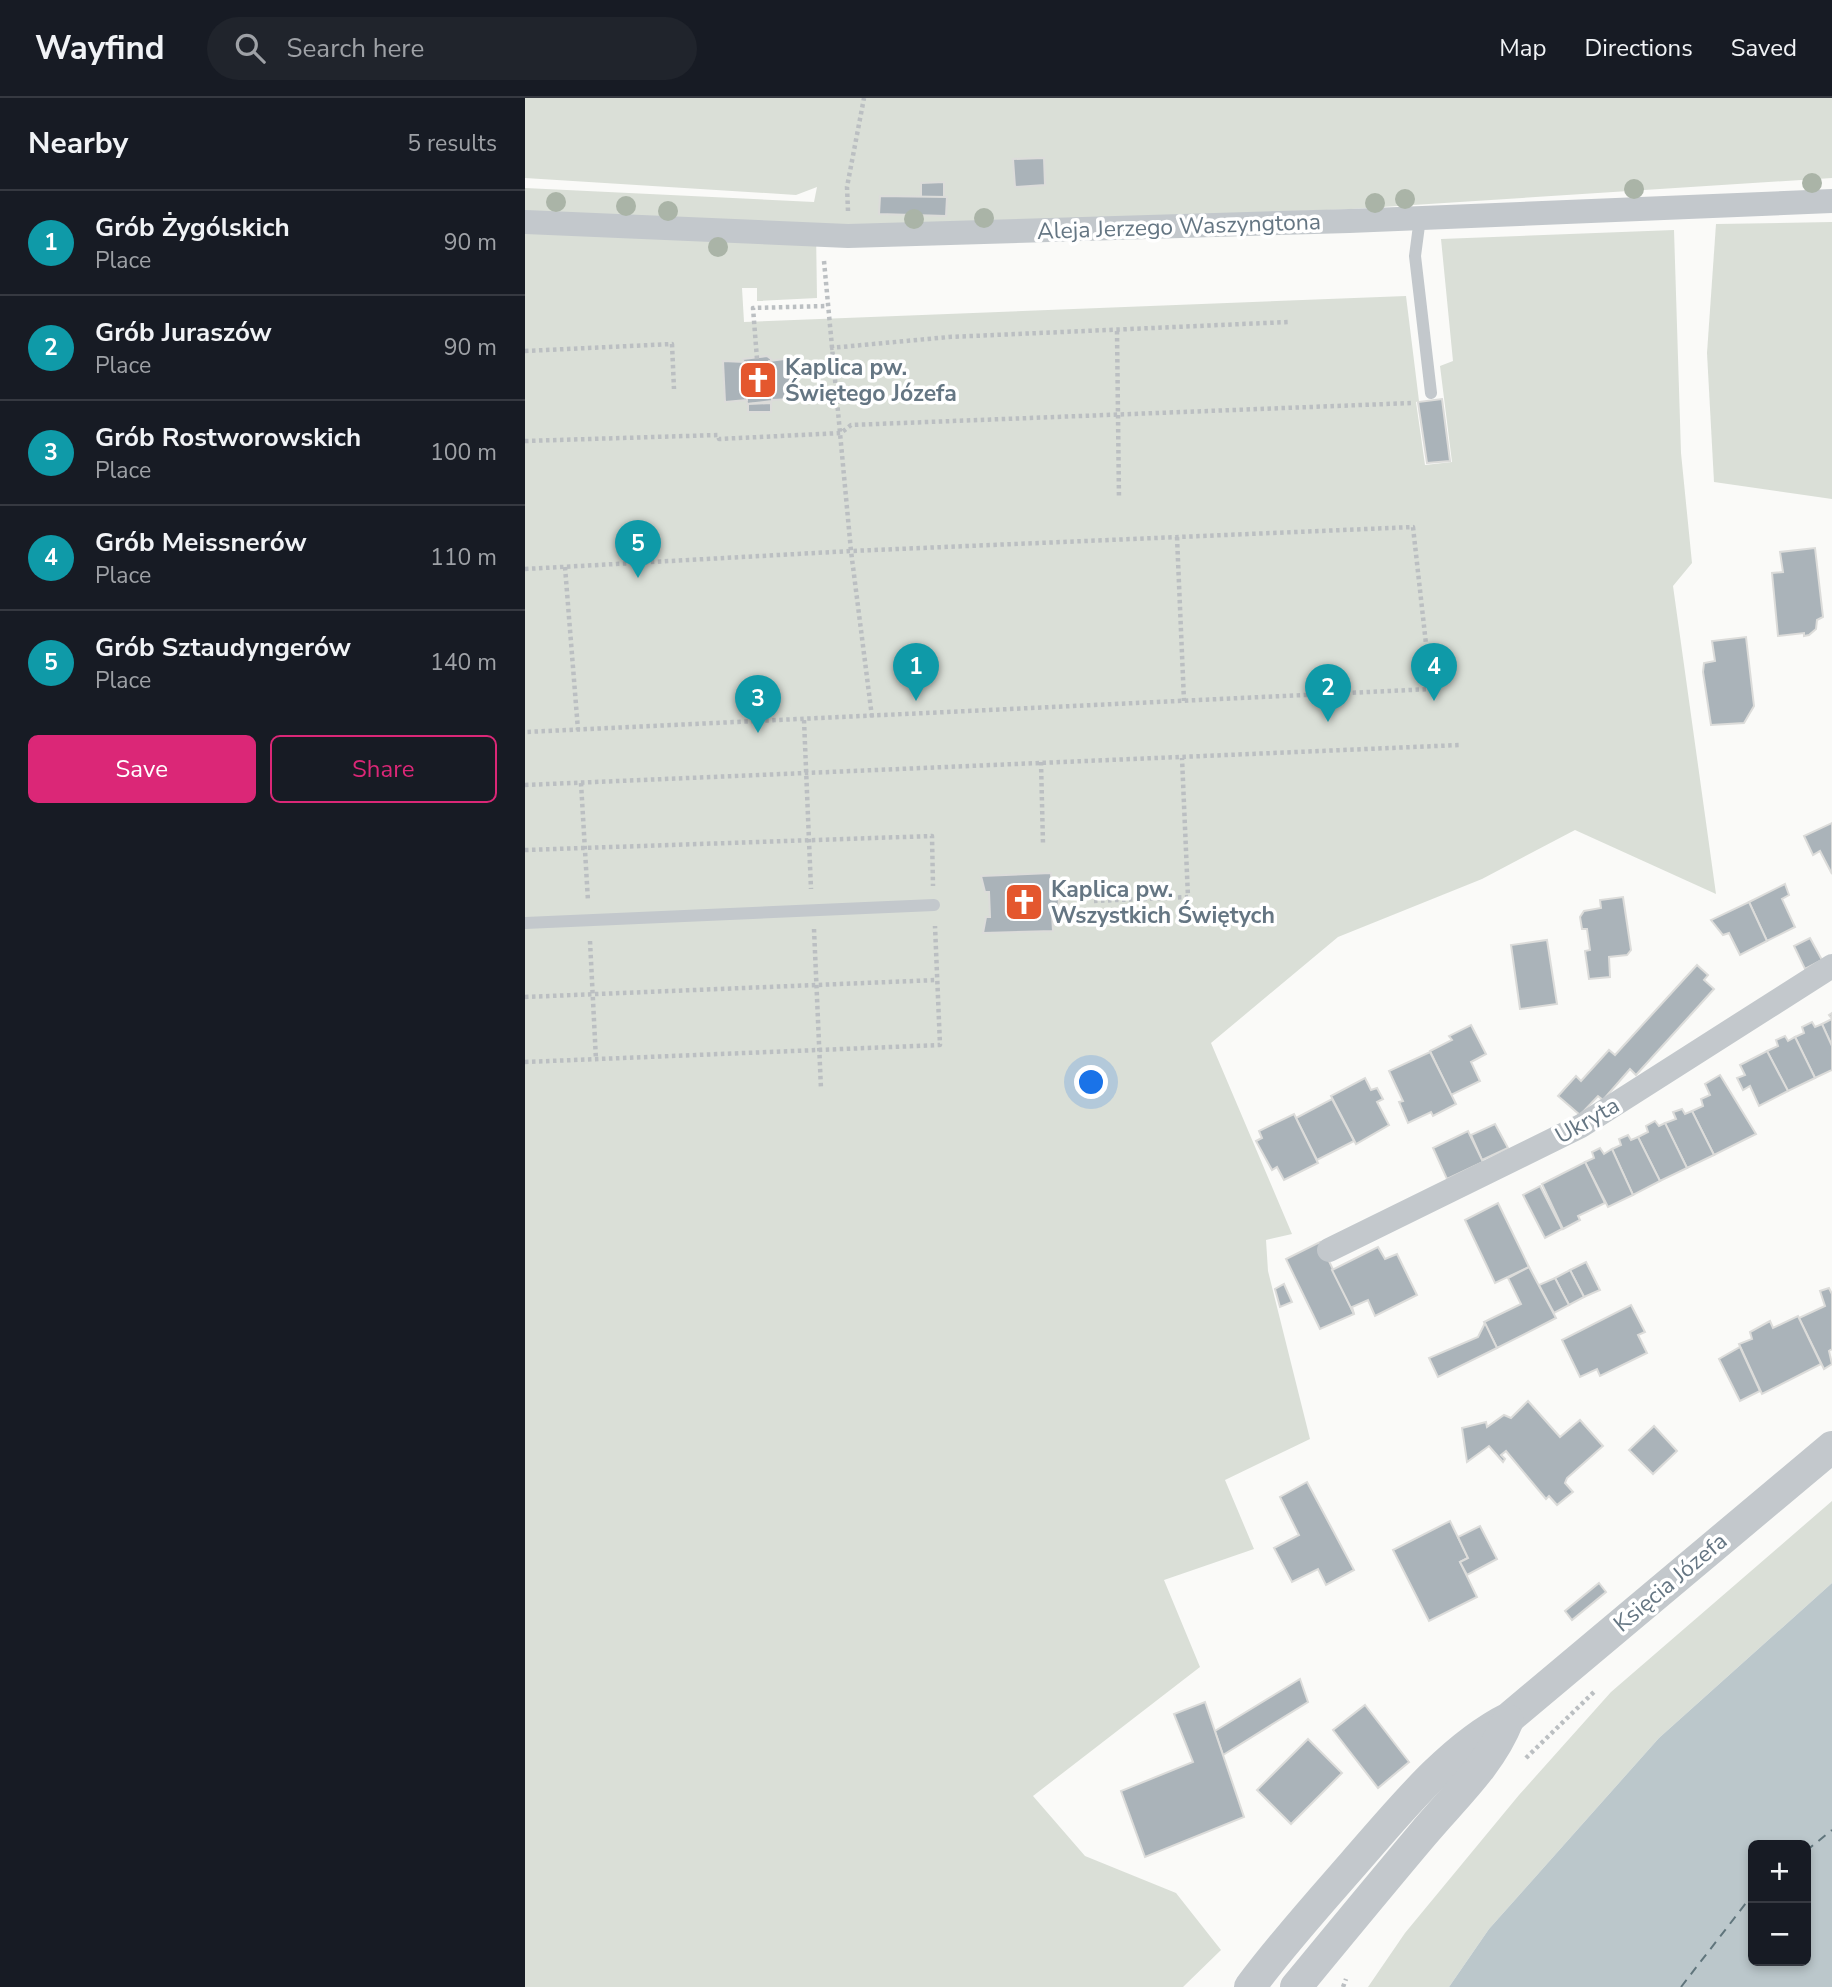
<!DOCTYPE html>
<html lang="en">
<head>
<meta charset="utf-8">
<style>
	body { margin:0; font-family:"Nunito Sans",sans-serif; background:#20242c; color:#f1f3f6 }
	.controls { position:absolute; right:21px; bottom:21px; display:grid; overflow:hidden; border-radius:10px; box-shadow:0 4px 10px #0003 }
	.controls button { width:63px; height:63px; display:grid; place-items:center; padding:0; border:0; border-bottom:2px solid #363941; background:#171b24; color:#f1f3f6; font:35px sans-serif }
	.you { position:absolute; left:567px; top:985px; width:24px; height:24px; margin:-18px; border:5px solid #fff; border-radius:50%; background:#1a73e8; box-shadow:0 0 0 10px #1a73e833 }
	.badge { display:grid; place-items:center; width:46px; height:46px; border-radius:50%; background:#db2777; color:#fff; font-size:23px; font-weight:700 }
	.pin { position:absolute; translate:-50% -58px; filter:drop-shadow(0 2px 4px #0008) }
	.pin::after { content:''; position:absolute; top:37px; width:24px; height:21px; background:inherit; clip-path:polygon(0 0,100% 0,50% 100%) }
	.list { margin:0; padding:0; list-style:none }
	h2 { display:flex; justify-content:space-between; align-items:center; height:91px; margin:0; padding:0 28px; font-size:30px }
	h2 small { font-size:23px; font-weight:400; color:#9ea1a6 }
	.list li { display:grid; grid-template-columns:46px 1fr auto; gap:21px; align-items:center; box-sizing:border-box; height:105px; padding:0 28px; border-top:2px solid #363941 }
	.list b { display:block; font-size:26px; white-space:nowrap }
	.list p { margin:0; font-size:23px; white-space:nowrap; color:#9ea1a6 }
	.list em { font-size:23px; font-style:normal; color:#9ea1a6 }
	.actions { display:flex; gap:14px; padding:21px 28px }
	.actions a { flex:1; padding:16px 0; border:2px solid #db2777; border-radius:10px; text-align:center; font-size:24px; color:#db2777 }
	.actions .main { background:#db2777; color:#fff }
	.icon { flex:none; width:38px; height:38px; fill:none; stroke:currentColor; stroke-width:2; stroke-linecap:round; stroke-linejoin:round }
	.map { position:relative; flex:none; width:1307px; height:1889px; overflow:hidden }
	header { display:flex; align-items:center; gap:42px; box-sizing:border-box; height:98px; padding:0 35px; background:#171b24; border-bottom:2px solid #363941 }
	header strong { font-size:33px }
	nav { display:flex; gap:38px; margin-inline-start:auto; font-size:24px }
	.search { width:490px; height:63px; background:#20242c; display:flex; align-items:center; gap:18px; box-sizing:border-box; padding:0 24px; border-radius:38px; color:#9ea1a6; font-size:26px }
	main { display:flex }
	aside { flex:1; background:#171b24 }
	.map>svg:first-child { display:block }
	.green { fill:#dadfd7 }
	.water { fill:#bbc7cb; fill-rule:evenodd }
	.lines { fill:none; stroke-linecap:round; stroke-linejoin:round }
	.ferry { stroke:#60757c; stroke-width:2; stroke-dasharray:9 7; stroke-linecap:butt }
	.building { fill:#aab3b9; stroke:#dcdcda; stroke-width:2 }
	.path { stroke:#bbbfc2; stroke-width:4.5; stroke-dasharray:3.5 3.5; stroke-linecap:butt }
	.service { stroke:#c3c8cc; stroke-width:12 }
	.minor { stroke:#c3c8cc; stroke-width:24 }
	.tertiary { stroke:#c3c8cc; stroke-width:32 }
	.tree { fill:#aab4a7 }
	.labels { text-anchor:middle; stroke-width:7; stroke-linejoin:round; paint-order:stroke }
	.street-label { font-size:23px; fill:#657683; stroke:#fff }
	.poi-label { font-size:23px; font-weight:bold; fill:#657683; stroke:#fff; text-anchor:start }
</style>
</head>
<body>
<header>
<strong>Wayfind</strong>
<div class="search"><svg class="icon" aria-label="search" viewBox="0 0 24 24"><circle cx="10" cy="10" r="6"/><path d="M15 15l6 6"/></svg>Search here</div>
<nav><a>Map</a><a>Directions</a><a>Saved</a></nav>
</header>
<main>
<aside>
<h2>Nearby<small>5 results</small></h2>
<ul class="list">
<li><span class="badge" style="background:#0f9aa8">1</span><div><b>Grób Żygólskich</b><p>Place</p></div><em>90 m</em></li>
<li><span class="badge" style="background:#0f9aa8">2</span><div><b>Grób Juraszów</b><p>Place</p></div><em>90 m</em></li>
<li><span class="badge" style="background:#0f9aa8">3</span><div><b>Grób Rostworowskich</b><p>Place</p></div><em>100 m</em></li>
<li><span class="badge" style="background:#0f9aa8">4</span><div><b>Grób Meissnerów</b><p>Place</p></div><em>110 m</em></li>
<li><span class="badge" style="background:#0f9aa8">5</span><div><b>Grób Sztaudyngerów</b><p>Place</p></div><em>140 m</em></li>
</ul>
<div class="actions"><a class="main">Save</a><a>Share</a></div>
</aside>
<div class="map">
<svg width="1307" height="1889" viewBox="0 0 1307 1889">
	<rect width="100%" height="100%" fill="#fafaf8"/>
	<g class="green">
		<path d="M0,0H1307V80L826,111L291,132L292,200L232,203V190H217L219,224L881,198L894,303L891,304L900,367L927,364L915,268L928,263L916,141L1149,132L1156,355L1167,465L1148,488L1191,796L1050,732L957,781L813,839L686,945L767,1136L741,1142L743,1173L785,1341L700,1382L729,1451L639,1482L675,1569L508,1698L560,1758L651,1795L696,1852L658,1889H0V90L289,104L292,89L271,97L0,80Z"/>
		<path d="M1307,124V401L1189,384L1182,255L1191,126Z"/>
		<path d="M1307,1403V1485L1134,1640L964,1831L924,1889H843L880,1835L994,1697L1086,1594Z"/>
	</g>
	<path class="water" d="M1307,1485V1889H924L964,1831L1134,1640ZM1228,1747H1281V1863H1228Z"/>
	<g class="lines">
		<g class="ferry">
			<path d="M1281,1753L1307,1732"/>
			<path d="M1156,1889L1228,1796"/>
		</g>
	</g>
	<g class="building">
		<path d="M519,60L520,87L490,89L488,61Z"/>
		<path d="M419,84V99H396V85Z"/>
		<path d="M355,98L422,99L421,118L354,116Z"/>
		<path d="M242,258L246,261L247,303L222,306L218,261Z"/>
		<path d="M267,260L268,301L247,302L244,263Z"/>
		<path d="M198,263L220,264L222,302L200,304Z"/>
		<path d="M917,301L925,363L902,365L893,304Z"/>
		<path d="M246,305V314H223V306Z"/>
		<path d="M1290,450L1298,519L1292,522L1291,531L1284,537L1279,538V535L1253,538L1247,475L1258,474L1255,454Z"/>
		<path d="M1221,539L1229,608L1219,625L1186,627L1178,574L1179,565L1190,563L1187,543Z"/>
		<path d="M1307,725V776L1295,753L1288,757L1279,738Z"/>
		<path d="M526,775L527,792H532L534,799L533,816H527L528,833L458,835L461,819H465L464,794H460L456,778Z"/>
		<path d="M1260,786L1264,797L1257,801L1270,829L1242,843L1224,804Z"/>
		<path d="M1098,799L1106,852L1102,857L1084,859L1085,879L1064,881L1060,853L1065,852L1062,831H1057L1055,819L1059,813L1076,810L1075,802Z"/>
		<path d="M1224,804L1242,843L1215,857L1204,835L1198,837L1186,822Z"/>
		<path d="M1285,840L1297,862L1280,871L1269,848Z"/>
		<path d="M1022,842L1032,906L995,911L986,847Z"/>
		<path d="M1172,867L1183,877L1179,882L1189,891L1111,977L1105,971L1078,1002L1073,998L1055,1017L1033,998L1051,978L1056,983L1084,952L1090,957Z"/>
		<path d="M1307,915V948L1297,926L1307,921L1304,917Z"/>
		<path d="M1287,924L1290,929L1297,926L1307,948V972L1290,980L1270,939L1279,935L1277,929Z"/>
		<path d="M946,927L961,956L946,964L955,983L926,997L905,953L927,942L924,938Z"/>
		<path d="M1260,938L1263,943L1270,939L1290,980L1263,993L1242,953L1253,948L1251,942Z"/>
		<path d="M1242,953L1263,993L1234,1008L1225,988L1218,992L1212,980L1220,977L1215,967Z"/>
		<path d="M905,954L931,1006L908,1018L906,1014L883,1025L874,1004L878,1003L864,973Z"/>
		<path d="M1195,977L1231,1036L1189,1057L1167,1013L1178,1008L1176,1001L1185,997L1180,986Z"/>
		<path d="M840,980L846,992L852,990L858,1001L852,1004L864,1027L831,1046L806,998Z"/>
		<path d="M807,1001L829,1043L792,1062L771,1020Z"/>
		<path d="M1157,1011L1160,1016L1167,1013L1189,1057L1162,1070L1140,1025L1151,1021L1148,1014Z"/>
		<path d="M769,1016L793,1065L759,1082L752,1069L747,1072L731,1043L737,1040L734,1033Z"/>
		<path d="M1130,1023L1134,1028L1140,1025L1162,1070L1135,1083L1113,1039L1123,1034L1121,1028Z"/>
		<path d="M970,1026L983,1050L957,1062L946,1037Z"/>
		<path d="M943,1033L958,1064L922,1081L908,1050Z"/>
		<path d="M1103,1037L1106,1042L1113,1039L1135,1083L1108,1097L1087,1051L1096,1047L1094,1041Z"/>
		<path d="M1075,1050L1079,1056L1087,1051L1108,1097L1083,1109L1060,1064L1069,1060L1067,1054Z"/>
		<path d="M1060,1064L1080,1105L1053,1118L1055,1122L1038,1131L1017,1086Z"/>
		<path d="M1015,1088L1037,1131L1020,1140L998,1097Z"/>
		<path d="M973,1105L1004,1169L970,1185L940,1122Z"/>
		<path d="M795,1144L829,1216L795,1231L761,1161Z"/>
		<path d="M853,1149L860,1161L872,1156L892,1197L850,1218L843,1202L827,1209L829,1216L807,1172Z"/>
		<path d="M1061,1164L1075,1192L1059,1199L1045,1172Z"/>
		<path d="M1004,1169L1031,1220L972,1250L959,1224L996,1206L983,1180Z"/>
		<path d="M1045,1172L1059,1199L1044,1207L1030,1180Z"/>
		<path d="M1030,1180L1044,1207L1029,1215L1014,1187Z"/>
		<path d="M759,1186L767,1204L755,1209L750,1191Z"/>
		<path d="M1304,1190L1307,1196V1251L1304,1253L1307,1266L1299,1271L1274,1220L1300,1208L1295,1193Z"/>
		<path d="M1106,1207L1120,1234L1113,1237L1122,1255L1075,1278L1072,1271L1055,1279L1037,1242Z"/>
		<path d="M1273,1218L1296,1266L1237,1296L1214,1246L1227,1241L1225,1234L1245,1223L1248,1230Z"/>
		<path d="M960,1225L972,1250L913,1279L904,1260L953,1239Z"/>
		<path d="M1215,1249L1235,1293L1215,1303L1194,1261Z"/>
		<path d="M1003,1303L1035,1339L1055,1322L1078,1348L1042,1380L1040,1385L1048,1394L1032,1407L1024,1398L1021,1401L981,1353L976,1357L980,1361L978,1364L964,1348L942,1364L937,1330L961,1324L962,1329L979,1317L986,1320Z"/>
		<path d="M1129,1328L1152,1353L1128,1376L1104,1352Z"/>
		<path d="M782,1384L829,1472L801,1487L793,1471L767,1484L749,1450L774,1437L755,1399Z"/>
		<path d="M925,1423L943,1460L935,1464L952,1499L904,1523L868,1452Z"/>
		<path d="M955,1428L972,1461L942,1477L935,1464L943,1460L933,1439Z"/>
		<path d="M1074,1485L1081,1494L1047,1522L1040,1513Z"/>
		<path d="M775,1581L783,1604L698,1657L690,1633Z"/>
		<path d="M680,1604L719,1719L620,1759L596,1693L668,1664L649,1616Z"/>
		<path d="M840,1607L884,1664L853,1690L808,1632Z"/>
		<path d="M783,1641L817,1675L766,1726L732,1692Z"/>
	</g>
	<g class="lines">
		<g class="path">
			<path d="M323,113L322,89L339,0"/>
			<path d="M299,163L326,453L347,619"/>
			<path d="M592,233L594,401"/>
			<path d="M305,250L424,239L763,224"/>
			<path d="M0,253L147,246L149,291"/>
			<path d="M232,261L228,210L301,208"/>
			<path d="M0,343L193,337L194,341L316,335L326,327L887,305"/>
			<path d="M652,439L659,603"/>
			<path d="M40,469L53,632"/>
			<path d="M0,471L326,453L888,429L906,591L0,634"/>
			<path d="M279,622L286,791"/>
			<path d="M516,664L518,746"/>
			<path d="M56,685L63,803"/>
			<path d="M0,687L935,647"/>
			<path d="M0,752L407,738L408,788"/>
			<path d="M569,803L663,799L657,660"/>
			<path d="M289,831L296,991"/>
			<path d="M65,843L71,962"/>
			<path d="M0,899L412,882"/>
			<path d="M0,964L415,947L410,828"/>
			<path d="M1001,1660L1070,1593"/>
			<path d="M818,1889L821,1881"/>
		</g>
		<g class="service">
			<path d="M895,120L890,158L906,295"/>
			<path d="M0,825L409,807"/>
		</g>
		<g class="minor">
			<path d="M0,124L323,138L824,123L1307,103"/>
			<path d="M804,1152L1056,1028L1307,868"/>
		</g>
		<g class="tertiary">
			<path d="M725,1889C757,1846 793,1806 828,1766C872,1716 924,1650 984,1620L1307,1349"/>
			<path d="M771,1889C813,1838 855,1787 898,1736C929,1699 965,1667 983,1622"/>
		</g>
	</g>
	<g class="tree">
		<circle cx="1287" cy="85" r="10"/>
		<circle cx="1109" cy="91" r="10"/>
		<circle cx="880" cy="101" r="10"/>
		<circle cx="31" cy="104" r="10"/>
		<circle cx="850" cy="105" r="10"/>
		<circle cx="101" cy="108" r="10"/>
		<circle cx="143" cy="113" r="10"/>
		<circle cx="459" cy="120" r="10"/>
		<circle cx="389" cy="121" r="10"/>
		<circle cx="193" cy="149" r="10"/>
	</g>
	<defs>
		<g id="church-square" transform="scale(2.0125)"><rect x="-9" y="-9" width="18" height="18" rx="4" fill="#e4572e" stroke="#fff"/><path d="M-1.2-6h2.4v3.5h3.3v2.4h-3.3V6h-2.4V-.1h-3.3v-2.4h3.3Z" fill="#fff"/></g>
	</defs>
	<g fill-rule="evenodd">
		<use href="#church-square" x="233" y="282"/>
		<use href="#church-square" x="499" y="804"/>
	</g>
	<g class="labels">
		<g class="street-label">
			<text transform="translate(654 128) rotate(-2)" y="8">Aleja Jerzego Waszyngtona</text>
			<text transform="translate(1062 1022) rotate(-30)" y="8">Ukryta</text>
			<text transform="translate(1145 1484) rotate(-40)" y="8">Księcia Józefa</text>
		</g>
		<g class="poi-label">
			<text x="260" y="277">Kaplica pw.<tspan x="260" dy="26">Świętego Józefa</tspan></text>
			<text x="526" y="799">Kaplica pw.<tspan x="526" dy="26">Wszystkich Świętych</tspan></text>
		</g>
	</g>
</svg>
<div class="controls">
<button>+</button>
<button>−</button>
</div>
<div class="you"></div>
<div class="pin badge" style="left:391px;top:603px;background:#0f9aa8">1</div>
<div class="pin badge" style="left:803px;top:624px;background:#0f9aa8">2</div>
<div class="pin badge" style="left:233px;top:635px;background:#0f9aa8">3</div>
<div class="pin badge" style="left:909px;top:603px;background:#0f9aa8">4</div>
<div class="pin badge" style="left:113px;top:480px;background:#0f9aa8">5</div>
</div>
</main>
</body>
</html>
